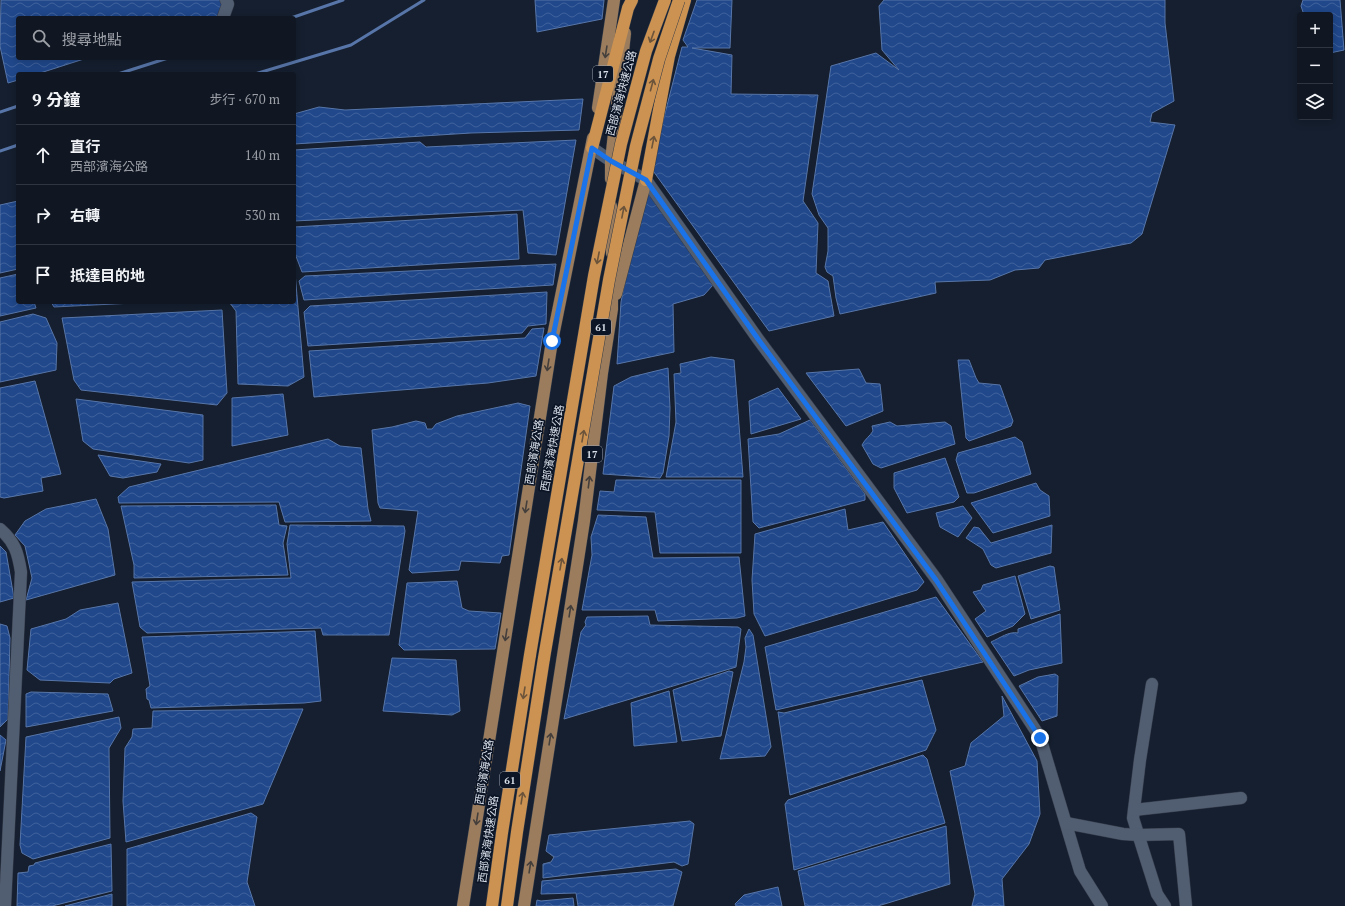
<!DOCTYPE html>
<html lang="zh-TW">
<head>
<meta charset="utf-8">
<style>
	body { margin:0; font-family:"PT Serif","Noto Sans TC",serif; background:#19202b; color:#f1f3f6 }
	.controls { position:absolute; right:12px; top:12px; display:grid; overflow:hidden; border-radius:4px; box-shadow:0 2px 10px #0003 }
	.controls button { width:36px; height:36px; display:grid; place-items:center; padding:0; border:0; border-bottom:1px solid #303641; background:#101723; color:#f1f3f6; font:20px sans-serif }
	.stop { position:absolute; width:12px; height:12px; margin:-9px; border:3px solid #1a73e8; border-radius:50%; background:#fff }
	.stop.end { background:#1a73e8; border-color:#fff; box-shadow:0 1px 4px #0008 }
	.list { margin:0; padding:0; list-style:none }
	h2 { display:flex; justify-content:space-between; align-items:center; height:52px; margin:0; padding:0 16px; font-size:17px }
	h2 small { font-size:13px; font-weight:400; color:#9c9fa6 }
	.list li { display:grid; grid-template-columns:26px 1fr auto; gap:12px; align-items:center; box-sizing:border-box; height:60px; padding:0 16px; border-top:1px solid #303641 }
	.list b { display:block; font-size:15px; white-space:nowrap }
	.list p { margin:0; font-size:13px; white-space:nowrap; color:#9c9fa6 }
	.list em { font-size:13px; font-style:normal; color:#9c9fa6 }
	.icon { flex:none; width:22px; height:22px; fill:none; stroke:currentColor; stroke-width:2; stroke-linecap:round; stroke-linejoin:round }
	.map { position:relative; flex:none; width:1345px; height:906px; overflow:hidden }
	.search { position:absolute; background:#101723; box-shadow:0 2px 10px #0003; left:16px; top:16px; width:280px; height:44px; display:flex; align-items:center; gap:10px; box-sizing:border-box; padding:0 14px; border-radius:4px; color:#9c9fa6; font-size:15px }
	.panel { position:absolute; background:#101723; box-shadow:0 2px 10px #0003; left:16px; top:72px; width:280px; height:232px; border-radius:4px }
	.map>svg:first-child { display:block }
	.water { fill:url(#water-waves); stroke:#5775a8 }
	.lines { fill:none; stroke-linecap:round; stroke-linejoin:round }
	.stream { stroke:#5775a8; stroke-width:3 }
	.minor-casing { stroke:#353c4a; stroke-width:13 }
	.major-casing { stroke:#353c4a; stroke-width:13 }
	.highway-casing { stroke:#353c4a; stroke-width:13 }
	.minor { stroke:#515d71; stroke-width:12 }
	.major { stroke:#9b7d5e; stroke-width:12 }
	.highway { stroke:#cc9251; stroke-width:12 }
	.highway-bridge-casing { stroke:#353c4a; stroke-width:13; stroke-linecap:butt }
	.highway-bridge { stroke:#cc9251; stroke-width:12 }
	.oneway { stroke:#6c543b }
	.oneway2 { stroke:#453f3c }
	.route { stroke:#1a73e8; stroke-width:5 }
	.labels { text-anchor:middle; stroke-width:3.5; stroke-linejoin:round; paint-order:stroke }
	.shield { fill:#0c1525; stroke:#9ba2af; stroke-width:1 }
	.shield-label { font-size:10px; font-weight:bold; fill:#d8dfea }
	.street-label { font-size:11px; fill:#d8dfea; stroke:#0c1525 }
</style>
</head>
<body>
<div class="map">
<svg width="1345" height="906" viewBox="0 0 1345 906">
	<defs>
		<pattern id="water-waves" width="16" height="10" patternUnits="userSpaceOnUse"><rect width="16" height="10" fill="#20488b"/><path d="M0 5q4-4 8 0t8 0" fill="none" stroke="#40629c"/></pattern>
	</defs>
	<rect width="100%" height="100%" fill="#151f2f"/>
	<g class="water">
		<path d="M1,0H224L220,16L213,18H18V58H87L37,74H18V80L8,83L0,46Z"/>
		<path d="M535,0H604L602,19L537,32Z"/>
		<path d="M697,0H732L730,48H692L732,55L731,94L818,95L803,201L818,223L816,273L828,281L834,316L769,331L651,168L682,47H688L683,40Z"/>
		<path d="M884,0H1165V23L1174,101L1152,113L1150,122L1175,125L1142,234L1131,243L1045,260L1039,268L1015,270L990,280L935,282L936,293L840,314L836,298L833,276L827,272L825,267L828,251V228L819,215L812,194L831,66L876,53L899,70L882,50L879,6Z"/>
		<path d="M1303,0H1340L1344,50L1330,53V15H1304L1301,6Z"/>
		<path d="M583,99L579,130L471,133L294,144V114L319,107L345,110Z"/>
		<path d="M576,140L556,255L528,253L523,210L294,221V150L420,142L426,147Z"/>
		<path d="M646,189L713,285L704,295L673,304L674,352L617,364L621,302L632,245Z"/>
		<path d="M18,201V269L0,273V205Z"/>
		<path d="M517,214L519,259L302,272L294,251V227Z"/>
		<path d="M294,261L304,377L288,386L238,384L236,311L229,302H294Z"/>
		<path d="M556,264L553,285L304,300L299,281L305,276Z"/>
		<path d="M18,274V302H34L36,308L0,316V278Z"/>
		<path d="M547,292L546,324L528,326L522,333L308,346L304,312L310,306Z"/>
		<path d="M51,302H154L54,307Z"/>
		<path d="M222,310L227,393L217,405L81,390L74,380L62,318Z"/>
		<path d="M33,314L46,318L57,343L56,370L0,382V322Z"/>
		<path d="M544,328L536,376L488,383L314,397L309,351L525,338L532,329Z"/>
		<path d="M711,357L734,360L743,477H666L676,422L674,374L681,373L680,364Z"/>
		<path d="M958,360H969L976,378L979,383L1000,385L1013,421L1011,426L969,441L966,438Z"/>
		<path d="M668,368L670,408L669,436L663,473L660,478L603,474L614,386L631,377Z"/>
		<path d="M859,369L866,383L880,384L883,411L846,426L806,373Z"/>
		<path d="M35,381L61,474L41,478L43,491L4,498L0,497V388Z"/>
		<path d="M778,388L801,419L751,434L749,401Z"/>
		<path d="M283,394L288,435L232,446V398Z"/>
		<path d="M76,399L203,415V460L189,463L93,449L83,441Z"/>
		<path d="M518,403L530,406L509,555L502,556L500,563L461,561L459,570L412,573L409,570L418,511L380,508L378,503L372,430L392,427L416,421L425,423L427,429H432L436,424L457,416Z"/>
		<path d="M810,420L865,494V500L759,528L753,522L748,439L779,434Z"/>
		<path d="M890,422L897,426L945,422L951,426L955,444L881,468L873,464L862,445C865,439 870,436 873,431L872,426Z"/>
		<path d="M1015,437L1022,442L1031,474L974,493H967L956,460L958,453Z"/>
		<path d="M328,439L340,446L361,448L368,509L371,521L285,522L279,502L119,503L118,497L129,487Z"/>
		<path d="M98,455L161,464L157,472L123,478L110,476Z"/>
		<path d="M945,458L959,497L954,502L907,513L894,488V473Z"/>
		<path d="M616,480H741V553H660L655,512L597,510L600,491L614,492Z"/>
		<path d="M1036,483L1040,490L1049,496L1050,516L993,533L971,503Z"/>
		<path d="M96,499L108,529L115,575L26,600L32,578L25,546L15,535L25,521L46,509Z"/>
		<path d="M276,505L279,525L287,526L283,543L288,575L134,578V565L121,506Z"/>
		<path d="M963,506L972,518L958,537L940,527L936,513Z"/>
		<path d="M845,509L848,530L883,522L924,582L917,590L765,636L754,614L752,580L755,534Z"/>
		<path d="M598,515L646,517L653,558L739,557L745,616L737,618L658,621L655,610H582L592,555L591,537Z"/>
		<path d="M290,525L404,526L405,531L389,635H323L321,628L147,633L140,627L132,582L291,578L287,544Z"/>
		<path d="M1052,525L1051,553L996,568L991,565L983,549L966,538L974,527L979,528L991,543Z"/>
		<path d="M0,546L6,552L14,598L0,602Z"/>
		<path d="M1050,566L1054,567L1060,610L1031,619L1018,576Z"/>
		<path d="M1015,576L1025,614L1013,626L987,637L975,619L986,611L973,592L981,590L983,585Z"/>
		<path d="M457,581L462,608L469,611L501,613L495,649L404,650L399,645L407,583Z"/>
		<path d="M936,597L983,662L776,710L765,647Z"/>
		<path d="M118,603L132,673L114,679L110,683L40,680L27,670L31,629L66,619L80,610Z"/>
		<path d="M1060,614L1062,663L1029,670L1014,676L991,642C1000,638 1009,631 1018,633V629Z"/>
		<path d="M648,616L650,625L738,627L741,629L736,667L564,719L581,632L586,625L585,622L587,617Z"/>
		<path d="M0,624L7,626L10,638L8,719L0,727Z"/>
		<path d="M749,629L753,635L771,747L765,756L720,759L744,662L746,647L745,638Z"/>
		<path d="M315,631L321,701L304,703L151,708L149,700L147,699L146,689L150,686L142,637Z"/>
		<path d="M392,658L456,660L460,711L452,715L383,711Z"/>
		<path d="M729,671L733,672L721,736L682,741L673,690Z"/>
		<path d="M1055,674L1058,676L1057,716L1042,721L1019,686L1038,677Z"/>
		<path d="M922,680L936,730L926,750L790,795L778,712L784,713Z"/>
		<path d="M669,691L677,742L634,746L631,703Z"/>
		<path d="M31,692L108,694L113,711L26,727V694Z"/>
		<path d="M1002,696L1037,761L1040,814L1029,844L1002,879L1004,906H972L975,894L950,771L965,766L971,743L1004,716Z"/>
		<path d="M303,709L263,804L126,842L123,801L125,748L132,737L133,729L152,728L153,711Z"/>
		<path d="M119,717L121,728L109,748L110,838L33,859L22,853L20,845L26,737Z"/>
		<path d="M0,735L6,740L0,771Z"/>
		<path d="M923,755L927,759L945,823L794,870L785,804L788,800Z"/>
		<path d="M251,813L257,817L247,882L255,906H127V849Z"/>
		<path d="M690,821L694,824L688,864L682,866L674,862L543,878V864L551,862L554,857L546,851L549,835Z"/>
		<path d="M946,826L950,884L878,906H805L798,871Z"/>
		<path d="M111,844L112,891L52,906H17L18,873L28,872L29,866L34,865L35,863Z"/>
		<path d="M676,869L682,872L673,906H578L576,893L541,894L542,881Z"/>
		<path d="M778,887L782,906H736L735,904L744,895Z"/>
		<path d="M112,894V906H65Z"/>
		<path d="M573,898L574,906H536L537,900L541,901Z"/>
	</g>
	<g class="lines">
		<g class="stream">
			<path d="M291,18L343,0"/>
			<path d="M118,74L168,58"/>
			<path d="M255,74L351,45L424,0"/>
			<path d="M0,112L18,106"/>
			<path d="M0,151L18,145"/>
		</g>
		<g class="minor-casing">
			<g id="minor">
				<path d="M223,18L228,4L226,0"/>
				<path d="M592,148L611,161L646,180L758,339L937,580L1040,737L1080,871L1102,906"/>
				<path d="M0,529C15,542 18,553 21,572L5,906"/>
				<path d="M1152,684L1140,760L1133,818L1157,894L1165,906"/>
				<path d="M1134,810L1241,798"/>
				<path d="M1066,823L1123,834L1138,835L1179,834L1186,906"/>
			</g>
		</g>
		<g class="major-casing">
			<g id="major">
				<path d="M598,108L614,0"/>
				<path d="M611,179V161L625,33"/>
				<path d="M611,206L612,253"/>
				<path d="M616,294L646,180"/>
				<path d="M463,906L552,341L593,138"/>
				<path d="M524,906L584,521L602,373L612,309V282"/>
			</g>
		</g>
		<g class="highway-casing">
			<g id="highway">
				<path d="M592,148L628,8L632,0"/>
				<path d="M646,180L669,56L685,0"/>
				<path d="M492,906L502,833L530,655"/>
				<path d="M507,906L517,832L544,658"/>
			</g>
		</g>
		<use href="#minor" class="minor"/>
		<use href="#major" class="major"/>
		<use href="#highway" class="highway"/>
		<g class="highway-bridge-casing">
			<g id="highway-bridge">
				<path d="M530,655L594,276L621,144L646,51L665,0"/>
				<path d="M544,658L609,280L636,146L659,59L679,0"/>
			</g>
		</g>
		<use href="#highway-bridge" class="highway-bridge"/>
	</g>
	<defs><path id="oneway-shaft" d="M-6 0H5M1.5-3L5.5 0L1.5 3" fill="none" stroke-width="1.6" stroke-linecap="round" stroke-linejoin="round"/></defs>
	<g class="oneway">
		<use href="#oneway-shaft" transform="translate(652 37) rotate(110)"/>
		<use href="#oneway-shaft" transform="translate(652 85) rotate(-75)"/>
		<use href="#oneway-shaft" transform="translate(653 142) rotate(-79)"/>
		<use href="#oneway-shaft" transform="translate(623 212) rotate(-79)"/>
		<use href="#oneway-shaft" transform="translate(598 258) rotate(101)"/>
		<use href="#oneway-shaft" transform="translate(583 436) rotate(-80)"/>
		<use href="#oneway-shaft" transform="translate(561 564) rotate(-80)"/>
		<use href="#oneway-shaft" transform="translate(524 693) rotate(99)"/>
		<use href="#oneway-shaft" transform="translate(522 798) rotate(-81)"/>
	</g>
	<g class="oneway2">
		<use href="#oneway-shaft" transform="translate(606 52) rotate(99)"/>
		<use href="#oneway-shaft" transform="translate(548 365) rotate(99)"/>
		<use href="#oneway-shaft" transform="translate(589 482) rotate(-83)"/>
		<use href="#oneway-shaft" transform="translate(526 507) rotate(99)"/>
		<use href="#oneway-shaft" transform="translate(570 611) rotate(-81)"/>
		<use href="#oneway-shaft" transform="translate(506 635) rotate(99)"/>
		<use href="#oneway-shaft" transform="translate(550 739) rotate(-81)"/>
		<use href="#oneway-shaft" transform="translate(477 819) rotate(99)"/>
		<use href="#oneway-shaft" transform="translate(530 867) rotate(-81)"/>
	</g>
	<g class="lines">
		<path class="route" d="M552,341L592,148L611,161L646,180L758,339L936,580L1040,738"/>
	</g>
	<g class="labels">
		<g class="shield">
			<rect x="593" y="66" width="20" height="16" rx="3"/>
			<rect x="591" y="319" width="20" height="16" rx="3"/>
			<rect x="582" y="446" width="20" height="16" rx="3"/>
			<rect x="500" y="772" width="20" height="16" rx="3"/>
		</g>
		<g class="shield-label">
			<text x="603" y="78">17</text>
			<text x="601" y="331">61</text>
			<text x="592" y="458">17</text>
			<text x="510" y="784">61</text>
		</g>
		<g class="street-label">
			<text transform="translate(621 93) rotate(-75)" y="4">西部濱海快速公路</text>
			<text transform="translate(552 448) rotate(-80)" y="4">西部濱海快速公路</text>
			<text transform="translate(534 452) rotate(-81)" y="4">西部濱海公路</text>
			<text transform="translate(484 772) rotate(-81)" y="4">西部濱海公路</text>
			<text transform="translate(488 839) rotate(-82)" y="4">西部濱海快速公路</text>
		</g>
	</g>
</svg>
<div class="controls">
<button>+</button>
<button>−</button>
<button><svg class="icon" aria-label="layers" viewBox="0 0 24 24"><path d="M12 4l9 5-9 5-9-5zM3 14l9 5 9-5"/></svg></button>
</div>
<div class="stop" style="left:552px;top:341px"></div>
<div class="stop end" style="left:1040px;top:738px"></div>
<div class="search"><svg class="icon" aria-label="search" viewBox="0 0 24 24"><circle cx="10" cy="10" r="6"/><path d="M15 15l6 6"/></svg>搜尋地點</div>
<section class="panel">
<h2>9 分鐘<small>步行 · 670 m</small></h2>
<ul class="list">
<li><svg class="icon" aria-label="ahead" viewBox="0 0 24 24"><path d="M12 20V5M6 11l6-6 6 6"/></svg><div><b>直行</b><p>西部濱海公路</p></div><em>140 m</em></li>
<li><svg class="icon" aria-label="right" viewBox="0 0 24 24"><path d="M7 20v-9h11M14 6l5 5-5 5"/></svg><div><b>右轉</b></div><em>530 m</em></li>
<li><svg class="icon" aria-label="arrive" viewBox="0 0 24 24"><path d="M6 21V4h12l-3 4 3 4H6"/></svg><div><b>抵達目的地</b></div></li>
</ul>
</section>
</div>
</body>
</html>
